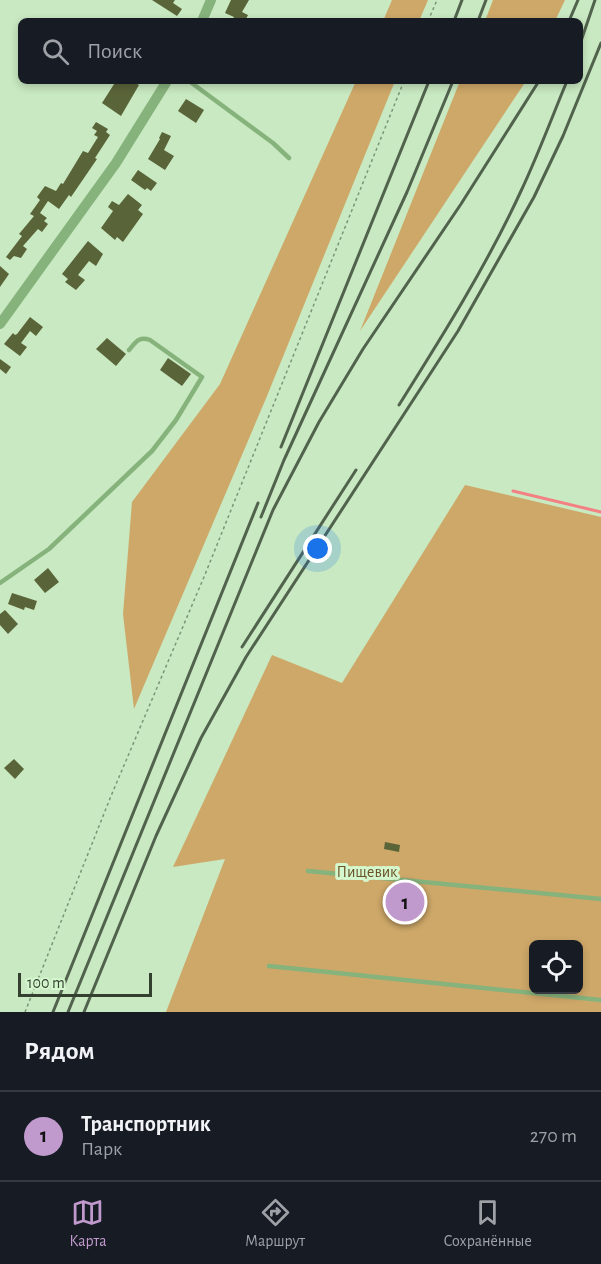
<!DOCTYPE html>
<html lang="ru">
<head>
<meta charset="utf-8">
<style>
	body { margin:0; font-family:"Alegreya Sans",sans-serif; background:#20242c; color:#f1f3f6 }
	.controls { position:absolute; right:18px; bottom:18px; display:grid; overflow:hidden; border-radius:9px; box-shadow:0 3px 9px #0003 }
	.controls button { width:54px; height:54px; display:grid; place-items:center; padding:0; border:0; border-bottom:2px solid #363941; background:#171b24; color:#f1f3f6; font:30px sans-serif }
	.scale { position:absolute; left:18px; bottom:15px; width:134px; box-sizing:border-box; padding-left:6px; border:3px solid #334030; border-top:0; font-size:16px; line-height:21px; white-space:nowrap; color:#334030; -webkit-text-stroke:4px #d5f7ce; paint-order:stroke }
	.you { position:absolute; left:318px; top:549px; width:21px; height:21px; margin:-15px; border:4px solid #fff; border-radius:50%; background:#1a73e8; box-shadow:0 0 0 9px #1a73e833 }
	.badge { display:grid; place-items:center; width:39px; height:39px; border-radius:50%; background:#c19acd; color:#111; font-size:20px; font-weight:700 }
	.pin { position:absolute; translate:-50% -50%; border:3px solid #fff; box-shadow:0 2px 6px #0006 }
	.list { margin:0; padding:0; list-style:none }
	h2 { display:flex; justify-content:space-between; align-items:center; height:78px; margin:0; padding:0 24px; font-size:26px }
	h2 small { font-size:20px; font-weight:400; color:#9ea1a6 }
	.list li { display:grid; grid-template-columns:39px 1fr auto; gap:18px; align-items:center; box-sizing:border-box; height:90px; padding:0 24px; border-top:2px solid #363941 }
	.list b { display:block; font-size:22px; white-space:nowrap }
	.list p { margin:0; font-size:20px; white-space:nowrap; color:#9ea1a6 }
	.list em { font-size:20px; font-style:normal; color:#9ea1a6 }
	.icon { flex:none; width:33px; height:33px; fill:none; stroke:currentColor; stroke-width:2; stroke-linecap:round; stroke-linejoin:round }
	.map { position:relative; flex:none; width:601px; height:1012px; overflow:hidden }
	.search { position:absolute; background:#171b24; box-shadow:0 3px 9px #0003; left:18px; right:18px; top:18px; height:66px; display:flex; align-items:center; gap:15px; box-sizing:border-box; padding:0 21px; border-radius:9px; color:#9ea1a6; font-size:22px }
	.sheet { height:168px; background:#171b24 }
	nav { display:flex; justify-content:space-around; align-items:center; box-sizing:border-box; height:84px; border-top:2px solid #363941; background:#171b24; font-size:16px; color:#9ea1a6 }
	nav a { display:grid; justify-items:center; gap:3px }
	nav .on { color:#c19acd }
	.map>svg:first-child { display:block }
	.green { fill:#cea869; fill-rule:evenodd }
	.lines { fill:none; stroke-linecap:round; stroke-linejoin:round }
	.stream { stroke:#f38082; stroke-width:3 }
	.building { fill:#5a6439 }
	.path { stroke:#7d9478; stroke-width:1.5; stroke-dasharray:3 3; stroke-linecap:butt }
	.service { stroke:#86b27c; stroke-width:4.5 }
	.tertiary { stroke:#86b27c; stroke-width:10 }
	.rail { stroke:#51624d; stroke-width:3 }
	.labels { text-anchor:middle; stroke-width:6; stroke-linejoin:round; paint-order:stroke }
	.park-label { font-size:16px; fill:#6a5126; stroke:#d5f7ce }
</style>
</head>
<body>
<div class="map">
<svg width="601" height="1012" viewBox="0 0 601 1012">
	<rect width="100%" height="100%" fill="#c8e9c1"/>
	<g class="green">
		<path d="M392,0H428L419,21H383Z"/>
		<path d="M493,0H565L555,21H485Z"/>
		<path d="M356,81H395L267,396L134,709L123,614L132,502L220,384Z"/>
		<path d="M460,81H526L360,331Z"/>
		<path d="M465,485L601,517V1012H166L225,859L173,867L272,655L342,683ZM534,944H578V990H534Z"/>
	</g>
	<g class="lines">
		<path class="stream" d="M513,491L601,512"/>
	</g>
	<g class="building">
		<path d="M152,0H175L173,3L182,9L177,16Z"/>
		<path d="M231,0H249L242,12L248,15L245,21H232L234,17L225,13Z"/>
		<path d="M116,81H132L139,85L121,116L102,103Z"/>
		<path d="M186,99L204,110L196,123L178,111Z"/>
		<path d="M96,122L108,129L106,132L110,135L95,158L97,159L71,197L69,195L59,209L48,201L40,213L47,218L44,221L48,224L42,232L38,229L23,246L27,249L21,258L14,256L10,260L6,257L22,236L19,234L34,216L30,214L40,200L37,197L45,186L56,191L61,183L63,184L83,151L88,153L98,137L94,135L97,131L92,128Z"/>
		<path d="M162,132L171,136L164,150L174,156L165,170L148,159L160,139L159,138Z"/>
		<path d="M138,170L157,183L151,191L147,188L145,190L131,180Z"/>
		<path d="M128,194L142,205L138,210L143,214L123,242L117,237L115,240L101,228L113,211L108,207L112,201L119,205Z"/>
		<path d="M88,241L103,254L96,266L89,261L78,275L85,280L76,290L65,282L68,279L62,274Z"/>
		<path d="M0,266L9,274L0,287Z"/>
		<path d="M30,317L43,327L36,336L30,331L21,343L27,347L20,356L4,344L13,333L15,335L17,334Z"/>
		<path d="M107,338L126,354L116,366L96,349Z"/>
		<path d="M168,358L191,374L182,386L160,370Z"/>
		<path d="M0,359L11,367L6,374L0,369Z"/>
		<path d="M48,568L59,582L45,593L34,580Z"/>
		<path d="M12,593L37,601L34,610L25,607L24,610L8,604Z"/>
		<path d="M5,610L18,624L8,634L0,625V614Z"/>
		<path d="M14,759L24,769L15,779L4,768Z"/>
		<path d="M385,842L400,845L399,852L384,849Z"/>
	</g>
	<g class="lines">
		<g class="path">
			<path d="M428,21L437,0"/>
			<path d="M25,1012L111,796L204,577L404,81"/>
		</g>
		<g class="service">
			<path d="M189,81L273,143L289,158"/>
			<path d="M0,583L49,549L152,451L176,420L202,377L150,340C139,336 136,342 129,350"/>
			<path d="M308,871L601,899"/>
			<path d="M269,966L601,1000"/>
		</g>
		<g class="tertiary">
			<path d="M202,21L211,0"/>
			<path d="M0,324L116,163L167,81"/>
		</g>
		<g class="rail">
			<path d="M454,21L462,0"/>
			<path d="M478,21L486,0"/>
			<path d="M569,21L578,0"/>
			<path d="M580,44L595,0"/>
			<path d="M399,405C443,335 487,265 521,191C538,155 552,117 567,81"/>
			<path d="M281,447L429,81"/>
			<path d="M261,517L284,460L407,192L453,81"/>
			<path d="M242,647L356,470"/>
			<path d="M53,1012L258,503"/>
			<path d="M68,1012L273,510L319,422L363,349L461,204L539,81"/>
			<path d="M84,1012L156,836L201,738L246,657L458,331L534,197L563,136L601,43"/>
		</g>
	</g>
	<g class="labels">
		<g class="park-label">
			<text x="367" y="877">Пищевик</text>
		</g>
	</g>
</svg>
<div class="controls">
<button><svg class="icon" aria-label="locate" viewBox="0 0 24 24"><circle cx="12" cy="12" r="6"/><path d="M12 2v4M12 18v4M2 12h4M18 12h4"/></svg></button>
</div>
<div class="scale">100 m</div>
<div class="you"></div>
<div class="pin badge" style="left:405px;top:902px">1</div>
<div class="search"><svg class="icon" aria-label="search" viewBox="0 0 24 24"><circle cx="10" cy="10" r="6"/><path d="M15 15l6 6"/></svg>Поиск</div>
</div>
<section class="sheet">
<h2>Рядом<small></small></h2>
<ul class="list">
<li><span class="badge">1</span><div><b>Транспортник</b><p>Парк</p></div><em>270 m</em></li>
</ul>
</section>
<nav>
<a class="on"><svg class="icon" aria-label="map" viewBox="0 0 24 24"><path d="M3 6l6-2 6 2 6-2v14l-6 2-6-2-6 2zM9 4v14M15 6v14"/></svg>Карта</a>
<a><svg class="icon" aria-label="directions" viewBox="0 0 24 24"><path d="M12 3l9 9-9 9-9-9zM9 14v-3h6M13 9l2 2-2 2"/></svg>Маршрут</a>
<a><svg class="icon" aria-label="saved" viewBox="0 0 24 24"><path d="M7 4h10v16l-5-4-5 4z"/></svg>Сохранённые</a>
</nav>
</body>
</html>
